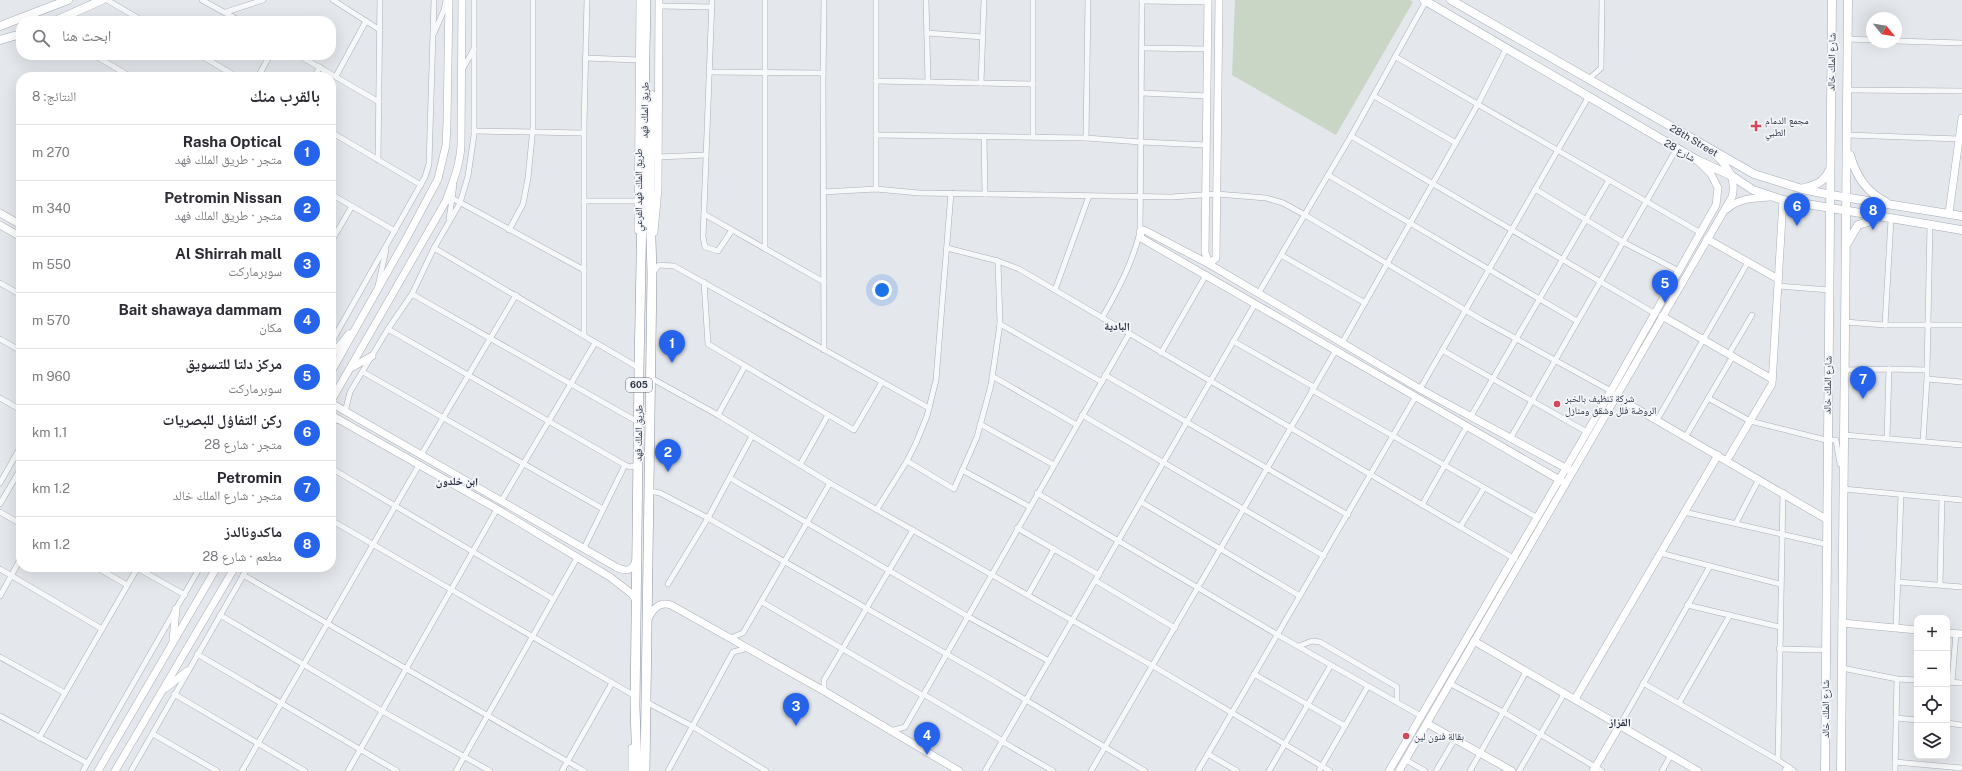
<!DOCTYPE html>
<html lang="ar">
<head>
<meta charset="utf-8">
<style>
	body { margin:0; font-family:"Public Sans","Noto Naskh Arabic",sans-serif; background:#f2f2f3; color:#2b2b33; direction:rtl }
	.controls { position:absolute; right:12px; bottom:12px; display:grid; overflow:hidden; border-radius:8px; box-shadow:0 4px 16px #0002 }
	.controls button { width:36px; height:36px; display:grid; place-items:center; padding:0; border:0; border-bottom:1px solid #e1e1e2; background:#fff; color:#2b2b33; font:20px sans-serif }
	.compass { position:absolute; left:1866px; top:12px; width:36px; height:36px; border-radius:50%; background:#fff; box-shadow:0 4px 16px #0002; rotate:120deg }
	.you { position:absolute; left:882px; top:290px; width:14px; height:14px; margin:-10px; border:3px solid #fff; border-radius:50%; background:#1a73e8; box-shadow:0 0 0 6px #1a73e833 }
	.badge { display:grid; place-items:center; width:26px; height:26px; border-radius:50%; background:#2563eb; color:#fff; font-size:13px; font-weight:700 }
	.pin { position:absolute; translate:-50% -33px; filter:drop-shadow(0 1px 2px #0008) }
	.pin::after { content:''; position:absolute; top:21px; width:14px; height:12px; background:inherit; clip-path:polygon(0 0,100% 0,50% 100%) }
	.list { margin:0; padding:0; list-style:none }
	h2 { display:flex; justify-content:space-between; align-items:center; height:52px; margin:0; padding:0 16px; font-size:17px }
	h2 small { font-size:13px; font-weight:400; color:#7c7c81 }
	.list li { display:grid; grid-template-columns:26px 1fr auto; gap:12px; align-items:center; box-sizing:border-box; height:56px; padding:0 16px; border-top:1px solid #e1e1e2 }
	.list b { display:block; font-size:15px; white-space:nowrap }
	.list p { margin:0; font-size:13px; white-space:nowrap; color:#7c7c81 }
	.list em { font-size:13px; font-style:normal; color:#7c7c81 }
	.icon { flex:none; width:22px; height:22px; fill:none; stroke:currentColor; stroke-width:2; stroke-linecap:round; stroke-linejoin:round }
	.map { position:relative; flex:none; width:1962px; height:771px; overflow:hidden; direction:ltr }
	.search { position:absolute; background:#fff; box-shadow:0 4px 16px #0002; left:16px; top:16px; width:320px; height:44px; display:flex; align-items:center; gap:10px; box-sizing:border-box; padding:0 14px; border-radius:16px; color:#7c7c81; font-size:15px }
	.panel { position:absolute; background:#fff; box-shadow:0 4px 16px #0002; left:16px; top:72px; width:320px; height:500px; border-radius:16px; direction:rtl }
	.map>svg:first-child { display:block }
	.green { fill:#c9d6c5 }
	.lines { fill:none; stroke-linecap:round; stroke-linejoin:round }
	.street-casing { stroke:#a9aeb7; stroke-width:6 }
	.secondary-casing { stroke:#a9aeb7; stroke-width:8 }
	.primary-casing { stroke:#a3abb8; stroke-width:9 }
	.highway-casing { stroke:#8b94a3; stroke-width:10 }
	.street { stroke:#f7f8fa; stroke-width:5 }
	.secondary { stroke:#fff; stroke-width:7 }
	.primary { stroke:#fff; stroke-width:8 }
	.highway { stroke:#fff; stroke-width:9 }
	.poi-dot { fill:#d1495b; stroke:#f4f6f9; stroke-width:1.5 }
	.labels { text-anchor:middle; stroke-width:3.5; stroke-linejoin:round; paint-order:stroke }
	.shield { fill:#f4f6f9; stroke:#676e7b; stroke-width:1 }
	.shield-label { font-size:9px; font-weight:bold; fill:#2b3445 }
	.street-label { font-size:10px; fill:#2b3445; stroke:#f4f6f9 }
	.poi-label { font-size:10px; fill:#2b3445; stroke:#f4f6f9; text-anchor:start }
	.neighbourhood-label { font-size:11px; font-weight:bold; fill:#1d2536; stroke:#f4f6f9 }
</style>
</head>
<body>
<div class="map">
<svg width="1962" height="771" viewBox="0 0 1962 771">
	<rect width="100%" height="100%" fill="#e4e7ec"/>
	<path class="green" d="M1235,0H1410L1413,2L1336,135L1232,75Z"/>
	<g class="lines">
		<g class="street-casing">
			<g id="street">
				<path d="M107,0L143,21"/>
				<path d="M202,0L240,21"/>
				<path d="M333,0L380,30"/>
				<path d="M712,0L703,237L705,247L718,251L732,230"/>
				<path d="M765,0V249"/>
				<path d="M824,0L823,83L824,350"/>
				<path d="M926,0L928,82"/>
				<path d="M1142,1L1208,2"/>
				<path d="M659,6L712,7"/>
				<path d="M226,12L263,0"/>
				<path d="M434,33L444,10L446,0"/>
				<path d="M927,33L983,37"/>
				<path d="M1848,39L1872,40"/>
				<path d="M1896,41L1962,43"/>
				<path d="M1143,48L1207,49"/>
				<path d="M94,55L131,77"/>
				<path d="M200,55L237,77"/>
				<path d="M298,55L379,102"/>
				<path d="M1396,57L1701,233"/>
				<path d="M585,58L639,60"/>
				<path d="M462,70L474,49"/>
				<path d="M709,72L823,73"/>
				<path d="M336,76L366,21"/>
				<path d="M258,77L270,55"/>
				<path d="M314,77L320,67"/>
				<path d="M1589,79L1601,68L1602,0"/>
				<path d="M876,81L1033,84"/>
				<path d="M981,83L984,0"/>
				<path d="M1848,90L1962,91"/>
				<path d="M1142,93L1207,96"/>
				<path d="M1374,96L1456,143"/>
				<path d="M474,131L584,133"/>
				<path d="M331,132L421,185"/>
				<path d="M876,135L1086,138L1141,142L1206,145"/>
				<path d="M1848,135L1959,139"/>
				<path d="M984,136L985,194"/>
				<path d="M1351,136L1654,313"/>
				<path d="M1033,137V0"/>
				<path d="M1086,138L1088,0"/>
				<path d="M658,157L706,155"/>
				<path d="M378,160L380,0"/>
				<path d="M1328,175L1577,321"/>
				<path d="M876,189V0"/>
				<path d="M1535,189L1623,242L1679,271"/>
				<path d="M823,192L876,189L919,193L1171,197L1217,194L1266,198L1283,203L1305,215L1482,320L1611,391"/>
				<path d="M331,194L395,231"/>
				<path d="M452,198L584,270"/>
				<path d="M584,201H638"/>
				<path d="M704,214L824,282"/>
				<path d="M449,219L454,185"/>
				<path d="M509,230L523,204L528,178L533,127V0"/>
				<path d="M331,242L352,206"/>
				<path d="M434,248L639,368"/>
				<path d="M947,248L998,261L1019,269L1515,559"/>
				<path d="M1281,255L1365,303"/>
				<path d="M653,272L659,265L674,266L929,408"/>
				<path d="M704,282L708,344L854,430L882,382"/>
				<path d="M0,283L21,295"/>
				<path d="M378,286L386,250"/>
				<path d="M1778,286L1829,290"/>
				<path d="M1055,290L1089,196"/>
				<path d="M412,294L638,422"/>
				<path d="M1258,294L1351,136L1426,1"/>
				<path d="M1102,318C1118,290 1132,264 1140,232L1142,0"/>
				<path d="M1845,322L1885,325H1962"/>
				<path d="M1000,324L1102,382"/>
				<path d="M1885,325L1891,219"/>
				<path d="M388,329L625,465L630,467L638,465"/>
				<path d="M584,335V125L587,0"/>
				<path d="M0,339L21,351"/>
				<path d="M1233,341L1314,387"/>
				<path d="M331,343L425,177L429,164L434,0"/>
				<path d="M1342,343L1478,104L1507,47"/>
				<path d="M1442,350L1587,432"/>
				<path d="M1161,353L1206,275"/>
				<path d="M1729,354L1752,315"/>
				<path d="M1845,370L1889,369L1927,370V379L1962,382"/>
				<path d="M1927,370L1930,225"/>
				<path d="M363,372L603,509"/>
				<path d="M1105,375L1348,515"/>
				<path d="M992,376L1077,425"/>
				<path d="M651,378L718,415L833,485L1153,666L1330,771"/>
				<path d="M1420,389L1589,96"/>
				<path d="M1312,390L1536,517"/>
				<path d="M0,398L21,410"/>
				<path d="M1708,398L1750,421L1826,440H1836L1840,464"/>
				<path d="M345,412L350,392L388,329L412,294L434,248L460,203L468,176L474,135V0"/>
				<path d="M718,415L745,366"/>
				<path d="M1082,415L1324,556"/>
				<path d="M1471,416L1609,180"/>
				<path d="M1657,420L1748,262"/>
				<path d="M331,423L340,419"/>
				<path d="M980,424L1054,465"/>
				<path d="M1844,435L1962,445"/>
				<path d="M1686,436L1733,356"/>
				<path d="M1887,438L1889,369"/>
				<path d="M1510,439L1677,148"/>
				<path d="M1923,441L1927,379"/>
				<path d="M421,455L516,295"/>
				<path d="M907,461L954,489L977,437L991,385L1000,324L998,261"/>
				<path d="M800,465L828,415"/>
				<path d="M331,468L553,599"/>
				<path d="M962,470L1030,507"/>
				<path d="M730,478L967,616L1049,661"/>
				<path d="M0,483L21,446"/>
				<path d="M1843,489L1962,500"/>
				<path d="M650,491L660,493L708,518L994,681L1145,771"/>
				<path d="M1783,492L1778,760L1794,771"/>
				<path d="M1037,493L1278,635L1421,716"/>
				<path d="M502,500L595,343"/>
				<path d="M1141,502L1300,596"/>
				<path d="M0,504L21,468"/>
				<path d="M1422,505L1467,426"/>
				<path d="M877,509L907,461L916,443L927,416L936,380L951,193"/>
				<path d="M0,512L21,524"/>
				<path d="M1684,512L1825,544"/>
				<path d="M331,520L635,696"/>
				<path d="M1736,523L1759,479"/>
				<path d="M1460,527L1484,488"/>
				<path d="M1017,528L1099,575"/>
				<path d="M584,548L625,465"/>
				<path d="M1660,553L1780,584"/>
				<path d="M96,567L127,585"/>
				<path d="M137,568L185,595"/>
				<path d="M0,569L102,629"/>
				<path d="M243,575L584,771"/>
				<path d="M1096,581L1175,628"/>
				<path d="M1898,582L1962,587"/>
				<path d="M668,584L708,518L752,436"/>
				<path d="M1940,585L1942,498"/>
				<path d="M1028,595L1054,549"/>
				<path d="M0,596L21,558"/>
				<path d="M762,602L922,695"/>
				<path d="M1687,605L1780,627"/>
				<path d="M220,615L382,711L490,771"/>
				<path d="M1896,628L1901,494"/>
				<path d="M730,638L743,633L830,483"/>
				<path d="M1299,646L1312,641L1320,642L1397,687V702"/>
				<path d="M1779,649L1825,650"/>
				<path d="M197,654L397,771"/>
				<path d="M0,657L65,693"/>
				<path d="M1842,668L1897,679L1917,680"/>
				<path d="M1254,674L1345,726"/>
				<path d="M1947,682L1962,683"/>
				<path d="M1952,682L1956,633"/>
				<path d="M1449,683L1503,712L1602,771"/>
				<path d="M1643,683L1778,760"/>
				<path d="M824,691V680L913,530"/>
				<path d="M174,694L305,771"/>
				<path d="M923,694L1003,741"/>
				<path d="M646,702L692,726L766,771"/>
				<path d="M1679,703L1730,615"/>
				<path d="M0,716L87,763"/>
				<path d="M1896,718L1917,720"/>
				<path d="M1947,723L1962,725"/>
				<path d="M1620,725L1710,566"/>
				<path d="M890,731L905,727L1129,334"/>
				<path d="M153,734L217,771"/>
				<path d="M39,738L138,567"/>
				<path d="M1003,742L1053,771"/>
				<path d="M1208,754L1237,771"/>
				<path d="M1406,760L1425,771"/>
				<path d="M1895,762L1962,768"/>
				<path d="M83,771L200,567"/>
				<path d="M131,771L248,567"/>
				<path d="M242,771L419,465"/>
				<path d="M348,771L497,509"/>
				<path d="M456,771L577,558"/>
				<path d="M562,771L612,683"/>
				<path d="M668,771L733,652L748,648"/>
				<path d="M985,771L1255,304"/>
				<path d="M1091,771L1336,350"/>
				<path d="M1198,771L1416,396"/>
				<path d="M1269,771L1331,665"/>
				<path d="M1319,771L1368,686"/>
				<path d="M1436,771L1455,739"/>
				<path d="M1470,771L1526,672"/>
				<path d="M1519,771L1564,694"/>
				<path d="M1662,771L1671,755"/>
				<path d="M1895,771L1897,679"/>
			</g>
		</g>
		<g class="secondary-casing">
			<g id="secondary">
				<path d="M1208,0L1205,252L1209,264L1216,258L1219,0"/>
				<path d="M1727,209C1739,198 1754,198 1770,197"/>
				<path d="M0,213L21,225"/>
				<path d="M1949,213L1962,118"/>
				<path d="M0,225L21,237"/>
				<path d="M638,230L640,0"/>
				<path d="M654,232L658,189L659,0"/>
				<path d="M1707,239L1778,279"/>
				<path d="M1662,316L1772,379"/>
				<path d="M331,356L349,334"/>
				<path d="M351,368L372,356"/>
				<path d="M331,372L406,239L438,179L446,145L447,123L449,0"/>
				<path d="M1615,396L1826,519"/>
				<path d="M331,401L446,201C453,182 460,165 461,145L462,0"/>
				<path d="M331,403L616,567C626,572 633,571 636,560"/>
				<path d="M331,415L497,509L610,577L632,594L636,600"/>
				<path d="M1727,460L1772,384L1783,200"/>
				<path d="M1565,483L1141,238L1140,232L1144,230L1209,264L1420,389L1571,471"/>
				<path d="M648,619C653,609 659,601 671,605L824,691L959,771"/>
				<path d="M1842,623L1917,630"/>
				<path d="M1947,633L1962,634"/>
				<path d="M173,640L176,609"/>
				<path d="M1474,641L1698,771"/>
				<path d="M166,688L187,671"/>
				<path d="M1575,699L1718,455"/>
				<path d="M1428,724L1512,771"/>
				<path d="M98,771L217,567"/>
				<path d="M115,771L235,567"/>
				<path d="M632,771V748"/>
				<path d="M1389,771L1611,391L1716,205L1718,188L1711,174L1698,161"/>
				<path d="M1399,771L1732,197C1737,178 1727,165 1713,153"/>
				<path d="M1593,771L1620,725"/>
				<path d="M1786,771L1788,768"/>
			</g>
		</g>
		<g class="primary-casing">
			<g id="primary">
				<path d="M1424,0L1697,160L1732,176L1753,190L1783,200L1962,230"/>
				<path d="M1451,0L1754,174L1802,189L1831,195L1962,216"/>
				<path d="M55,21L102,0"/>
				<path d="M0,26L68,0"/>
				<path d="M0,40L21,34"/>
				<path d="M1850,155C1856,176 1866,192 1886,202"/>
				<path d="M1804,188C1816,185 1823,183 1829,171"/>
				<path d="M1848,242L1858,225L1877,219"/>
				<path d="M1825,771C1826,514 1829,257 1832,0"/>
				<path d="M1841,771L1848,0"/>
			</g>
		</g>
		<g class="highway-casing">
			<g id="highway">
				<path d="M637,771L635,706L639,368L646,0"/>
				<path d="M645,771L652,274L650,203L651,95"/>
			</g>
		</g>
		<use href="#street" class="street"/>
		<use href="#secondary" class="secondary"/>
		<use href="#primary" class="primary"/>
		<use href="#highway" class="highway"/>
	</g>
	<g class="poi-dot">
		<path d="M1754 120h4v4h4v4h-4v4h-4v-4h-4v-4h4z"/>
		<circle cx="1557" cy="404" r="4"/>
		<circle cx="1406" cy="736" r="4"/>
	</g>
	<g class="labels">
		<rect class="shield" x="626" y="378" width="26" height="14" rx="3"/>
		<g class="shield-label">
			<text x="639" y="388">605</text>
		</g>
		<g class="street-label">
			<text transform="translate(1831 62) rotate(-89)" y="4">شارع الملك خالد</text>
			<text transform="translate(644 110) rotate(-89)" y="4">طريق الملك فهد</text>
			<text transform="translate(1694 140) rotate(30)" y="4">28th Street</text>
			<text transform="translate(1680 150) rotate(30)" y="4">شارع 28</text>
			<text transform="translate(638 190) rotate(-90)" y="4">طريق الملك فهد الفرعي</text>
			<text transform="translate(1827 385) rotate(-89)" y="4">شارع الملك خالد</text>
			<text transform="translate(638 433) rotate(-89)" y="4">طريق الملك فهد</text>
			<text transform="translate(1825 709) rotate(-90)" y="4">شارع الملك خالد</text>
		</g>
		<g class="poi-label">
			<text x="1765" y="124">مجمع الدمام<tspan x="1765" dy="12">الطبي</tspan></text>
			<text x="1565" y="402">شركة تنظيف بالخبر<tspan x="1565" dy="12">الروضة فلل وشقق ومنازل</tspan></text>
			<text x="1414" y="740">بقالة فنون لين</text>
		</g>
		<g class="neighbourhood-label">
			<text x="1117" y="330">البادية</text>
			<text x="457" y="485">ابن خلدون</text>
			<text x="1620" y="726">القزاز</text>
		</g>
	</g>
</svg>
<div class="controls">
<button>+</button>
<button>−</button>
<button><svg class="icon" aria-label="locate" viewBox="0 0 24 24"><circle cx="12" cy="12" r="6"/><path d="M12 2v4M12 18v4M2 12h4M18 12h4"/></svg></button>
<button><svg class="icon" aria-label="layers" viewBox="0 0 24 24"><path d="M12 4l9 5-9 5-9-5zM3 14l9 5 9-5"/></svg></button>
</div>
<svg class="compass" viewBox="-18 -18 36 36"><path d="M0-13l5 13h-10z" fill="#e53935"/><path d="M0 13l5-13h-10z" fill="#7c7c81"/></svg>
<div class="you"></div>
<div class="pin badge" style="left:672px;top:363px">1</div>
<div class="pin badge" style="left:668px;top:472px">2</div>
<div class="pin badge" style="left:796px;top:726px">3</div>
<div class="pin badge" style="left:927px;top:755px">4</div>
<div class="pin badge" style="left:1665px;top:303px">5</div>
<div class="pin badge" style="left:1797px;top:226px">6</div>
<div class="pin badge" style="left:1863px;top:399px">7</div>
<div class="pin badge" style="left:1873px;top:230px">8</div>
<div class="search"><svg class="icon" aria-label="search" viewBox="0 0 24 24"><circle cx="10" cy="10" r="6"/><path d="M15 15l6 6"/></svg>ابحث هنا</div>
<section class="panel">
<h2>بالقرب منك<small>النتائج: 8</small></h2>
<ul class="list">
<li><span class="badge">1</span><div><b>Rasha Optical</b><p>متجر · طريق الملك فهد</p></div><em>270 m</em></li>
<li><span class="badge">2</span><div><b>Petromin Nissan</b><p>متجر · طريق الملك فهد</p></div><em>340 m</em></li>
<li><span class="badge">3</span><div><b>Al Shirrah mall</b><p>سوبرماركت</p></div><em>550 m</em></li>
<li><span class="badge">4</span><div><b>Bait shawaya dammam</b><p>مكان</p></div><em>570 m</em></li>
<li><span class="badge">5</span><div><b>مركز دلتا للتسويق</b><p>سوبرماركت</p></div><em>960 m</em></li>
<li><span class="badge">6</span><div><b>ركن التفاؤل للبصريات</b><p>متجر · شارع 28</p></div><em>1.1 km</em></li>
<li><span class="badge">7</span><div><b>Petromin</b><p>متجر · شارع الملك خالد</p></div><em>1.2 km</em></li>
<li><span class="badge">8</span><div><b>ماكدونالدز</b><p>مطعم · شارع 28</p></div><em>1.2 km</em></li>
</ul>
</section>
</div>
</body>
</html>
